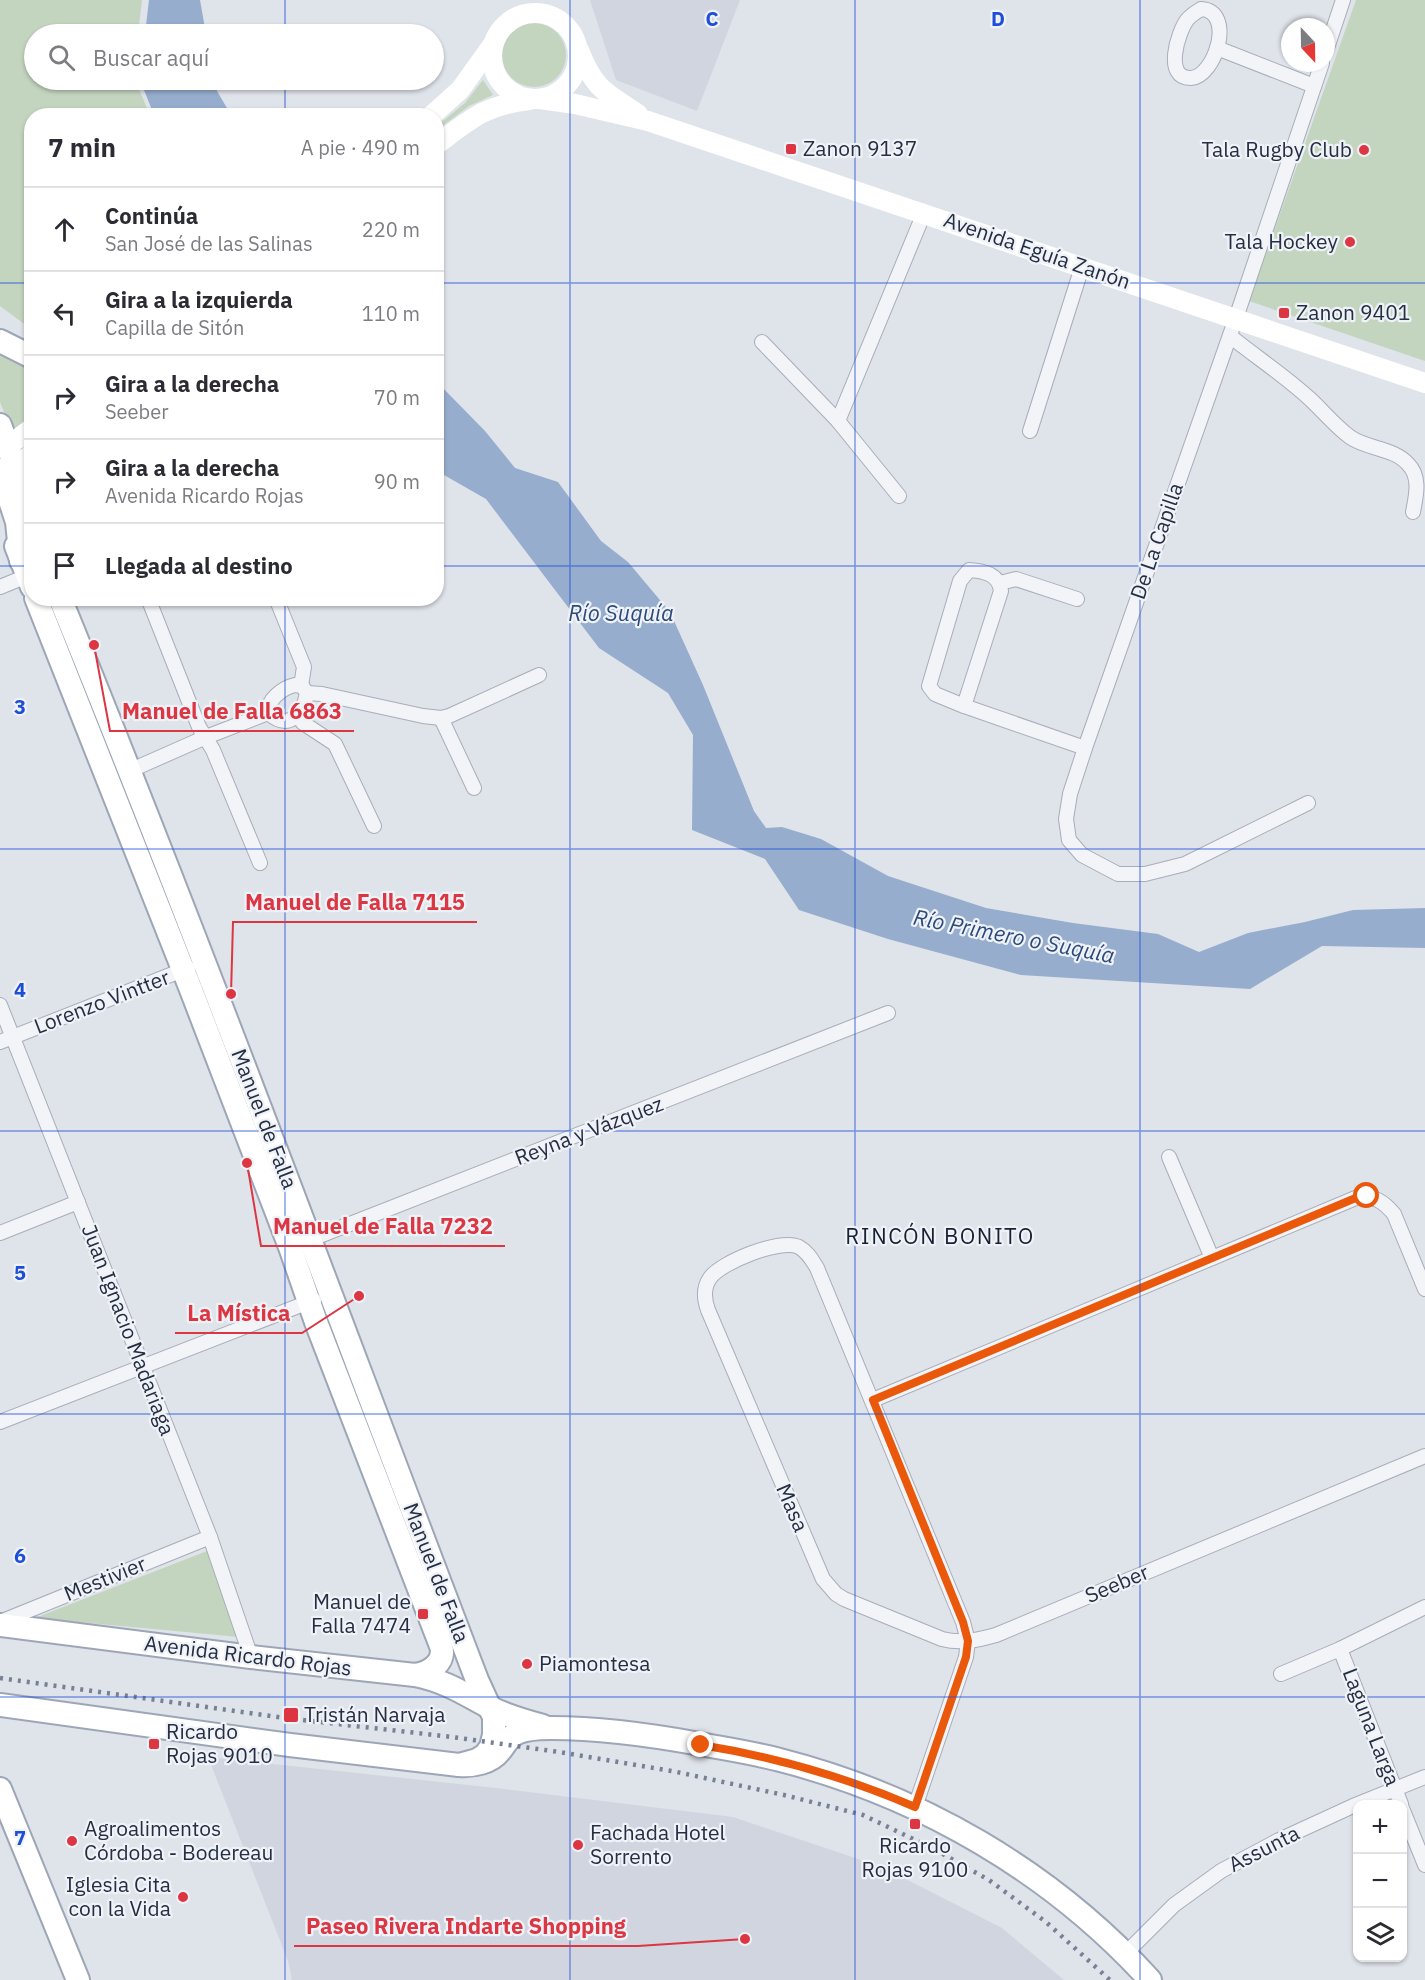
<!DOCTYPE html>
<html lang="es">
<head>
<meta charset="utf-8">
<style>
	body { margin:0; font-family:"IBM Plex Sans",sans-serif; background:#f7f7f7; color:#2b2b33 }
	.controls { position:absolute; right:18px; bottom:18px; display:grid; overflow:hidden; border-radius:12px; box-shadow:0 2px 4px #0004 }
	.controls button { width:54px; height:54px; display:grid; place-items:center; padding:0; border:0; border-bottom:2px solid #e1e1e2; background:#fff; color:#2b2b33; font:30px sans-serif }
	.compass { position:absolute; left:1281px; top:18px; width:54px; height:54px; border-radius:50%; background:#fff; box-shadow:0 2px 4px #0004; rotate:158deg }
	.stop { position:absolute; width:18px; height:18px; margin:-14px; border:4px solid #ea580c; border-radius:50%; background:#fff }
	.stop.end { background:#ea580c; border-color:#fff; box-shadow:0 2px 6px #0008 }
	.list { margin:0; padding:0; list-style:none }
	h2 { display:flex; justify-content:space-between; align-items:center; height:78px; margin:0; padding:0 24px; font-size:26px }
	h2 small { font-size:20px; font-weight:400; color:#7c7c81 }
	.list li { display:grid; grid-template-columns:39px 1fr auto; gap:18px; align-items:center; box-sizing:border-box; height:84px; padding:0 24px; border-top:2px solid #e1e1e2 }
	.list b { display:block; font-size:22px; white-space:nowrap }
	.list p { margin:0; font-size:20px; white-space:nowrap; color:#7c7c81 }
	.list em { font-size:20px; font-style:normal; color:#7c7c81 }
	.icon { flex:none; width:33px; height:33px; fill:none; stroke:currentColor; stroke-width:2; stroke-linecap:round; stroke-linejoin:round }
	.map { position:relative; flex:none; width:1425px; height:1980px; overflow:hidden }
	.search { position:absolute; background:#fff; box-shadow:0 2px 4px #0004; left:24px; top:24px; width:420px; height:66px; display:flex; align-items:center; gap:15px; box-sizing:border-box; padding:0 21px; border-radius:33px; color:#7c7c81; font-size:22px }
	.panel { position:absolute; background:#fff; box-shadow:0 2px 4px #0004; left:24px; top:108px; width:420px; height:498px; border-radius:24px }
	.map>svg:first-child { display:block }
	.built { fill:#d1d5df }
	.green { fill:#c3d5bf }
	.water { fill:#96adce }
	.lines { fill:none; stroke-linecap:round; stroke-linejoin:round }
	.street-casing { stroke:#a8adb8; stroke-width:16 }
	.primary-casing { stroke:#9da6b7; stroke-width:26 }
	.street { stroke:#f2f4f8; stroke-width:14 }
	.secondary { stroke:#fff; stroke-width:20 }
	.primary { stroke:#fff; stroke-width:22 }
	.rail { stroke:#778095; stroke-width:4.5; stroke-dasharray:3 6; stroke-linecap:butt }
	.route { stroke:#ea580c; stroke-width:8 }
	.grid { fill:none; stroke:#1d4ed8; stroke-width:1.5; stroke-opacity:0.55 }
	.poi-dot { fill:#dd3643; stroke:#eff2f7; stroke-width:2 }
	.labels { text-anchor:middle; stroke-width:4.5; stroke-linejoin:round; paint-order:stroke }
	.poi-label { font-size:21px; fill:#262e43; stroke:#eff2f7; text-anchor:start }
	.street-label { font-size:21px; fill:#262e43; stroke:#eff2f7 }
	.water-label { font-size:22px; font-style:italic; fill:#2b4a7c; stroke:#eff2f7 }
	.neighbourhood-label { font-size:22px; letter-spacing:1.5px; fill:#182034; stroke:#eff2f7 }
	.grid-label { font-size:20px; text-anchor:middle; font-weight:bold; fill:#1d4ed8; stroke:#eff2f7; stroke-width:4.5; stroke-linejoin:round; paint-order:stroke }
	.leader { fill:none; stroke:#dd3643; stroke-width:2 }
	.callout-dot { fill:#dd3643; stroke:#eff2f7; stroke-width:2 }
	.callout-label { font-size:22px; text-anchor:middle; font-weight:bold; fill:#dd3643; stroke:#eff2f7; stroke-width:4.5; stroke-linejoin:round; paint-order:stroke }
</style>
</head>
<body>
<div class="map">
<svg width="1425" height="1980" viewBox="0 0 1425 1980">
	<rect width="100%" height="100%" fill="#dfe3ea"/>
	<g class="built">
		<path d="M590,0H740L697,111L616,80Z"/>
		<path d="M208,1757L496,1788L733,1817L882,1867L1002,1928L1064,1980H290L292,1979L288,1961Z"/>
	</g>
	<g class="green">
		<path d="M0,0H142L138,34H34V80H135L150,115L32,116L31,329L0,306Z"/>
		<path d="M1356,0H1425V361L1249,301Z"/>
		<circle cx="534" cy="55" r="32"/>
		<path d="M483,80L493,95L469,106L437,130V126L465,103Z"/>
		<path d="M0,353L31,369V420L12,432L0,402Z"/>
		<path d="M207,1551L239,1637L35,1618Z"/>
	</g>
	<g class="water">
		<path d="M149,0H200L206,34H145Z"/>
		<path d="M140,80H215L217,91L231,115H154Z"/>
		<path d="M437,382L485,431L515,468L558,482L601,541L628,562L670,612L703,685L754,811L766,828L782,827L821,839L888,876L986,908L1073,923L1158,934L1199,952L1248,933L1305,922L1353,910L1425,908V948L1322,946L1250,989L1021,975L888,939L799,910L765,859L692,830L693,735L668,693L599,648L486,499L437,471Z"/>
	</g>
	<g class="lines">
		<g class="street-casing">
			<g id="street">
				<path d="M1201,9C1236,11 1215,77 1191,78C1163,79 1178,32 1187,20C1191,15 1196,12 1201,9Z"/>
				<path d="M1217,48L1314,86"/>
				<path d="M1326,51L1343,0"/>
				<path d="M1230,336C1256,357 1285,376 1310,399C1323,411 1335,426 1350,437C1367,449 1394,448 1408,464C1421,477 1416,496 1413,512"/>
				<path d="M762,342L838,421L899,496"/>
				<path d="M838,421L924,213"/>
				<path d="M1030,431L1082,267"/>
				<path d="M1000,583L1016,579L1077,599"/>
				<path d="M0,587L27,576"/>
				<path d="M148,598L199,727L213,750L260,863"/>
				<path d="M276,598L304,667L301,686"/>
				<path d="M295,685L302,686L307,693C303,715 289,731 268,713C267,700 282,688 295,685Z"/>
				<path d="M307,693L322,694L423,716L441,718L449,716L539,675"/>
				<path d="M964,706L1001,591C999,574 984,571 969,570L960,581L929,686L935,694L964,706L1085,748"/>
				<path d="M298,716L303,723L335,744L374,826"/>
				<path d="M441,718L474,788"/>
				<path d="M129,771L206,737L268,713"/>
				<path d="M1308,803L1185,864L1145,874H1118L1082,855L1069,840L1066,819L1070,794L1085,748L1236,318L1322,63"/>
				<path d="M0,1005L210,1537L251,1657"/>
				<path d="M0,1042L188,968"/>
				<path d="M1169,1157L1212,1258"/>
				<path d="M0,1233L78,1202"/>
				<path d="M304,1242L888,1013"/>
				<path d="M873,1400L1358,1197C1374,1195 1384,1202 1394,1214L1425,1289"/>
				<path d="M0,1422L314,1300"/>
				<path d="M0,1622L210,1537"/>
				<path d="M1340,1649L1401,1804"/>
				<path d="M1281,1674L1340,1649L1425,1607"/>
				<path d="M915,1807L966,1657L968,1641L963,1622L817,1268C812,1260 808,1252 799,1247C781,1238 721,1262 710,1278C703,1288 704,1299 708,1310L823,1579L836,1594L844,1599L942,1639C961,1644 978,1640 996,1635L1425,1456"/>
				<path d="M1402,1808L1425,1865"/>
				<path d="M1125,1954L1174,1905L1221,1871L1279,1840L1353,1806L1425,1777"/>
			</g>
		</g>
		<g class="primary-casing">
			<g id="primary">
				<path d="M0,341L32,357"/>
				<path d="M0,425L32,513"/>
				<path d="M0,470L17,522L21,561"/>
				<path d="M16,546L32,587"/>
				<path d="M36,598L190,987L290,1247L316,1322L441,1646C446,1662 430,1673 415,1675"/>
				<path d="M60,598C206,956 339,1319 477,1680L494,1717V1735L491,1747L485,1755L477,1760L459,1765"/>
				<path d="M0,1625L251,1657L415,1675C445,1681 463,1693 489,1707C506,1716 525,1721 543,1726"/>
				<path d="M0,1705L290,1745L459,1765C473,1766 491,1763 500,1751C505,1745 508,1738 515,1734C525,1728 539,1728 551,1728C600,1728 651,1735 700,1744C727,1749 754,1753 780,1760C921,1796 1052,1872 1150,1980"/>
				<path d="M0,1789L78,1980"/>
			</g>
		</g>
		<use href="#street" class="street"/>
		<g class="secondary">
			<circle cx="535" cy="56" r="43"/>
			<path d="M579,50C594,89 605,92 638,114"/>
			<path d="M540,99L575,104L648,121L1425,383"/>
			<path d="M431,116L460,90L493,44"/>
			<path d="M436,145C471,119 485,105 529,100"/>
			<path d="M8,446L32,428"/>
			<path d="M16,465L32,454"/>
		</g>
		<use href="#primary" class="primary"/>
		<path class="rail" d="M0,1678L285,1718L452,1737L559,1752L672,1771L784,1795L863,1815L932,1848L989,1880L1046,1922L1110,1980"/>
	</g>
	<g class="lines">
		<path class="route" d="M701,1745C776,1757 846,1777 915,1807L966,1657L968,1641L963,1622L873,1400L1358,1197L1367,1196"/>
	</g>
	<path class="grid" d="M285,0V34M570,0V1980M855,0V1980M1140,0V1980M285,80V116M0,283H32M436,283H1425M0,566H32M436,566H1425M285,598V1980M0,849H1425M0,1131H1425M0,1414H1425M0,1697H1425"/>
	<g class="poi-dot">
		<rect x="785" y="143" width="12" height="12" rx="3"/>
		<circle cx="1364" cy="150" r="6"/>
		<circle cx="1350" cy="242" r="6"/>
		<rect x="1278" y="307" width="12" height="12" rx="3"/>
		<rect x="417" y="1608" width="12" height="12" rx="3"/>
		<circle cx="527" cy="1664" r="6"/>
		<rect x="283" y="1707" width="16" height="16" rx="3"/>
		<rect x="148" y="1738" width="12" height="12" rx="3"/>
		<rect x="909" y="1818" width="12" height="12" rx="3"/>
		<circle cx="72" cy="1841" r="6"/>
		<circle cx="578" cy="1845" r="6"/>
		<circle cx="183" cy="1897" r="6"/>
	</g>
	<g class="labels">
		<g class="poi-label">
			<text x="803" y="156">Zanon 9137</text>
			<text x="1352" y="157" text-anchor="end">Tala Rugby Club</text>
			<text x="1338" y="249" text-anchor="end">Tala Hockey</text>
			<text x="1296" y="320">Zanon 9401</text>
			<text x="411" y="1609" text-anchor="end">Manuel de<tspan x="411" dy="24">Falla 7474</tspan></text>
			<text x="539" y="1671">Piamontesa</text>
			<text x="304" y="1722">Tristán Narvaja</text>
			<text x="166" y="1739">Ricardo<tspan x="166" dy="24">Rojas 9010</tspan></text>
			<text x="84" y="1836">Agroalimentos<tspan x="84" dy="24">Córdoba - Bodereau</tspan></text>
			<text x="590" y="1840">Fachada Hotel<tspan x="590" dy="24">Sorrento</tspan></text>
			<text x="915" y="1853" text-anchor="middle">Ricardo<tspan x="915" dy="24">Rojas 9100</tspan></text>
			<text x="171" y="1892" text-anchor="end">Iglesia Cita<tspan x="171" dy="24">con la Vida</tspan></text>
		</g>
		<g class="street-label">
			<text transform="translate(1037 251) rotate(19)" y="7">Avenida Eguía Zanón</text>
			<text transform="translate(1157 541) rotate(-71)" y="7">De La Capilla</text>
			<text transform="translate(102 1002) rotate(-21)" y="7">Lorenzo Vintter</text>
			<text transform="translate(264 1119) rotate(69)" y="7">Manuel de Falla</text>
			<text transform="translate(589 1131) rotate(-21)" y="7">Reyna y Vázquez</text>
			<text transform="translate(128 1330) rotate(69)" y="7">Juan Ignacio Madariaga</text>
			<text transform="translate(792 1508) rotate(67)" y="7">Masa</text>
			<text transform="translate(436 1573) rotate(69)" y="7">Manuel de Falla</text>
			<text transform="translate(105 1579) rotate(-22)" y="7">Mestivier</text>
			<text transform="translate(1117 1584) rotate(-23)" y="7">Seeber</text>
			<text transform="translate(248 1656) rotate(7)" y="7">Avenida Ricardo Rojas</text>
			<text transform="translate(1371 1727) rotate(69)" y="7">Laguna Larga</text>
			<text transform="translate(1264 1849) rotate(-27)" y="7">Assunta</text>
		</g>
		<g class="water-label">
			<text x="621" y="621">Río Suquía</text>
			<text transform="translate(1014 936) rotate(11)" y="8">Río Primero o Suquía</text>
		</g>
		<g class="neighbourhood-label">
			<text x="940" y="1244">RINCÓN BONITO</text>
		</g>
	</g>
	<g class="grid-label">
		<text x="712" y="26">C</text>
		<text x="998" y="26">D</text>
		<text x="20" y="714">3</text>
		<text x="20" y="997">4</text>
		<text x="20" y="1280">5</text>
		<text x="20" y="1563">6</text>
		<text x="20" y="1845">7</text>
	</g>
	<path class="leader" d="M94 645L110 731H354M231 994L233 922H477M247 1163L261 1246H505M359 1296L302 1333H175M745 1939L638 1946H294"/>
	<g class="callout-dot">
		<circle cx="94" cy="645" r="6"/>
		<circle cx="231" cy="994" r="6"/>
		<circle cx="247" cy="1163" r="6"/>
		<circle cx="359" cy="1296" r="6"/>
		<circle cx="745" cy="1939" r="6"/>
	</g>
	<g class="callout-label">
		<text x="232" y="719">Manuel de Falla 6863</text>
		<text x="355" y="910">Manuel de Falla 7115</text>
		<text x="383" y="1234">Manuel de Falla 7232</text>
		<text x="239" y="1321">La Mística</text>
		<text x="466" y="1934">Paseo Rivera Indarte Shopping</text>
	</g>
</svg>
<div class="controls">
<button>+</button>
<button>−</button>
<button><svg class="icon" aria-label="layers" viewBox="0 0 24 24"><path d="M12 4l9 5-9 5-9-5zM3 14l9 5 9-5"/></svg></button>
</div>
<svg class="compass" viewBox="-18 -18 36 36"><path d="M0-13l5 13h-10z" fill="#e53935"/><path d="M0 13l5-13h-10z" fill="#7c7c81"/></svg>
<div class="stop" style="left:1367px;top:1196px"></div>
<div class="stop end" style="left:701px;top:1745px"></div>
<div class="search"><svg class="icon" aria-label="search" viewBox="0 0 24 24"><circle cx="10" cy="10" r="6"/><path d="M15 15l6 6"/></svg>Buscar aquí</div>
<section class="panel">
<h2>7 min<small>A pie · 490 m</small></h2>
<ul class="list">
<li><svg class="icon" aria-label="ahead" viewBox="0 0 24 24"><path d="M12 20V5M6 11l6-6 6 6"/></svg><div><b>Continúa</b><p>San José de las Salinas</p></div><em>220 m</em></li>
<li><svg class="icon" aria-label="left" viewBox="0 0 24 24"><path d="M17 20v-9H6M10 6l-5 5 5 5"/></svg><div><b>Gira a la izquierda</b><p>Capilla de Sitón</p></div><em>110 m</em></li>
<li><svg class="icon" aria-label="right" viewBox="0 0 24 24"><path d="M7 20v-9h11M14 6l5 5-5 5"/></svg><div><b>Gira a la derecha</b><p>Seeber</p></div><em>70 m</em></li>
<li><svg class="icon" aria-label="right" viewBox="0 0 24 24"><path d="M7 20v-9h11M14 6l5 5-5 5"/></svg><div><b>Gira a la derecha</b><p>Avenida Ricardo Rojas</p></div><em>90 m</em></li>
<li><svg class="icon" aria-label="arrive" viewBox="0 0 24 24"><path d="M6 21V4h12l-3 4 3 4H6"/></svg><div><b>Llegada al destino</b></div></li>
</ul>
</section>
</div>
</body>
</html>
